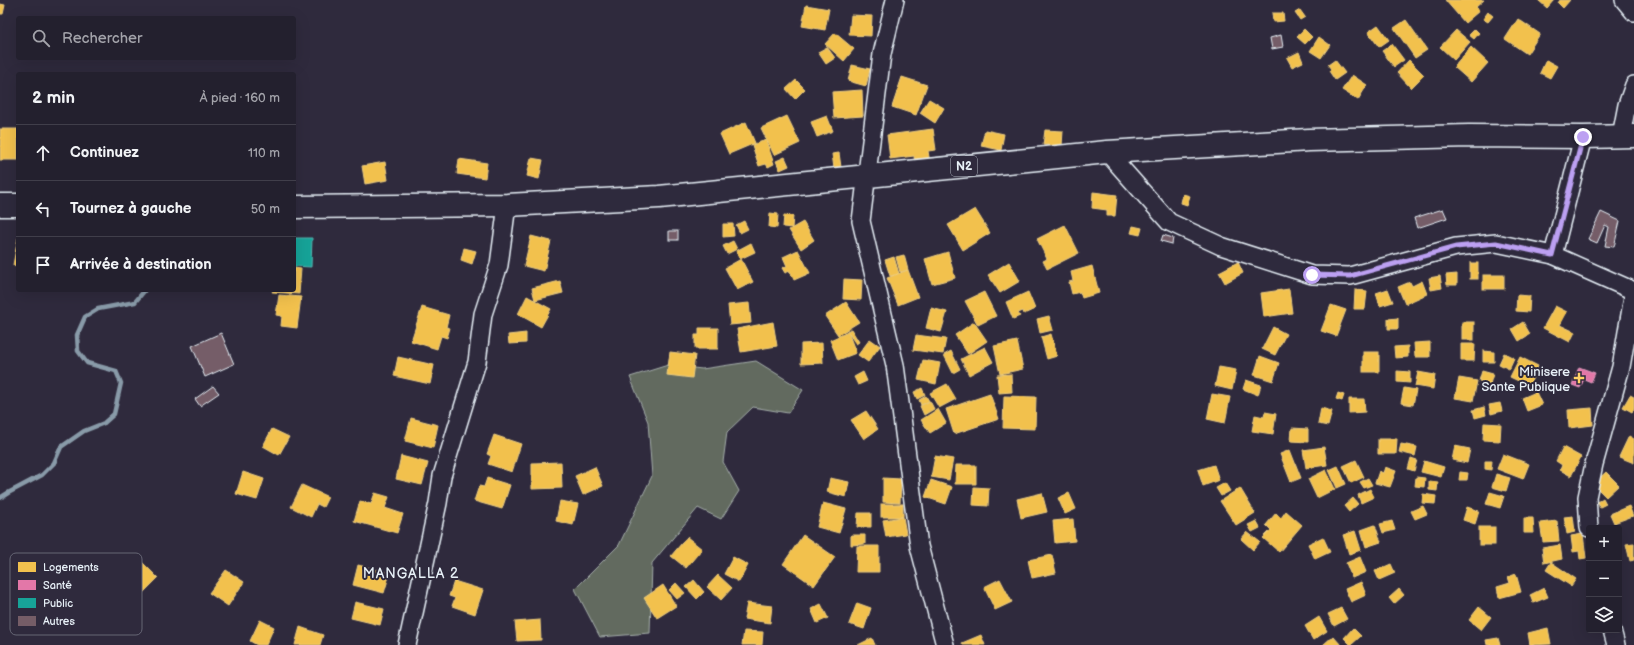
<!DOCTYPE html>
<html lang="fr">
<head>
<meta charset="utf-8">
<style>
	body { margin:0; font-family:"Balsamiq Sans",sans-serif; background:#2b2836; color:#f1f3f6 }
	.controls { position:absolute; right:12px; bottom:12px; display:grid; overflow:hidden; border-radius:4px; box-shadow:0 4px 16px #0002 }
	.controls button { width:36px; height:36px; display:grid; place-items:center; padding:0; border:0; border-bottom:1px solid #403e4a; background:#23202e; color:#f1f3f6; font:20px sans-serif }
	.stop { position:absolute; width:12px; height:12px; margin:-9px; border:3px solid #bca0f2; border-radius:50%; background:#fff }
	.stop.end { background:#bca0f2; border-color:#fff; box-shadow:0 1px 4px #0008 }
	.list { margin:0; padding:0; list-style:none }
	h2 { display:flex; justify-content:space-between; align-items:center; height:52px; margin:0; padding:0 16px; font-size:17px }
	h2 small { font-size:13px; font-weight:400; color:#a3a3aa }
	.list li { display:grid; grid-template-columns:26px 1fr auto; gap:12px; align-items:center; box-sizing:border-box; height:56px; padding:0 16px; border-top:1px solid #403e4a }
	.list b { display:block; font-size:15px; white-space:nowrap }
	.list em { font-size:13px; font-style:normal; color:#a3a3aa }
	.icon { flex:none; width:22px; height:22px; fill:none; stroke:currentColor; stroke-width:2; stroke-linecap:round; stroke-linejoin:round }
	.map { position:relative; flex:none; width:1634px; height:645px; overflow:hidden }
	.search { position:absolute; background:#23202e; box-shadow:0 4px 16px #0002; left:16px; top:16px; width:280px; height:44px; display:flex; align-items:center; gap:10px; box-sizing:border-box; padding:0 14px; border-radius:4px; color:#a3a3aa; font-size:15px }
	.panel { position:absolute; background:#23202e; box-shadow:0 4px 16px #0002; left:16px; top:72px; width:280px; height:220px; border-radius:4px }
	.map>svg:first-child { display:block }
	.green { fill:#626b5e; stroke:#a5aeab }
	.homes { fill:#f2c14e; stroke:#efcf81 }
	.health { fill:#e377a8; stroke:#e49cc0 }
	.public { fill:#17a398; stroke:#56bab5 }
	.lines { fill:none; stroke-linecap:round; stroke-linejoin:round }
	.stream { stroke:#899ba9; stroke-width:4.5 }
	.building { fill:#755d67; stroke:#e8f1f8 }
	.minor-casing { stroke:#e8f1f8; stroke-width:20 }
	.highway-casing { stroke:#e8f1f8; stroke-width:25 }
	.minor { stroke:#2f2a3d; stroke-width:17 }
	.highway { stroke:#2f2a3d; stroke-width:22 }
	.route { stroke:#bca0f2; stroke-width:5 }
	.poi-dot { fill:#ffd166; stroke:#2f2a3d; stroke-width:1.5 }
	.labels { text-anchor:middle; stroke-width:4; stroke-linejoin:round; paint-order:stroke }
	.shield { fill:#2f2a3d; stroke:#b0b5c0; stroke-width:1 }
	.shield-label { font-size:12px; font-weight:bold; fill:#e8f1f8 }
	.poi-label { font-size:13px; fill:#e8f1f8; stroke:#2f2a3d; text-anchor:end }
	.neighbourhood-label { font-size:14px; letter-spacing:1px; fill:#e8f1f8; stroke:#2f2a3d }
	.key { fill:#2f2a3d; stroke:#666675; stroke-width:1 }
	.key-label { font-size:11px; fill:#e8f1f8 }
</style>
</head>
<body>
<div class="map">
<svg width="1634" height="645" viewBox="0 0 1634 645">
	<rect width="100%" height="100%" fill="#2f2a3d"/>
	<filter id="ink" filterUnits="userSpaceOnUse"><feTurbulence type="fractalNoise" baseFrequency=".025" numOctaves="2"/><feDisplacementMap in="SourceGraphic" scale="8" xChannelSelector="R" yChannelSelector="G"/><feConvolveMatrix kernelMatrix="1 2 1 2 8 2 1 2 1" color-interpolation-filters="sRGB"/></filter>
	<g filter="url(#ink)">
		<path class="green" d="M756,361L803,390L788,413L753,407L727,432L723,462L739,491L721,519L698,508L652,563L650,633L600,637L575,589L619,545L652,476L648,422L630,377L668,365L702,369Z"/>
		<g class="homes">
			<path d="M1445,0H1484L1476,7L1479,11L1465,23Z"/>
			<path d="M1538,0H1554L1547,8Z"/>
			<path d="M1560,0H1570L1563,8L1558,3Z"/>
			<path d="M0,4L5,5L3,14H0Z"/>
			<path d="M806,5L829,9L825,30L802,26Z"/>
			<path d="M1300,10L1305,17L1300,20L1295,13Z"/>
			<path d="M1488,12L1493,16L1488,22L1483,19Z"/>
			<path d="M1272,13H1283L1284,21L1273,22Z"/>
			<path d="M851,15L872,16L871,36L849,35Z"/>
			<path d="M1518,19L1540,34L1527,54L1505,39Z"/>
			<path d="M1406,20L1427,50L1415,58L1394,28Z"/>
			<path d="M1378,25L1389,40L1379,47L1368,32Z"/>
			<path d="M1304,29L1312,37L1305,44L1297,37Z"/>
			<path d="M1475,29L1479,33L1474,39L1469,35Z"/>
			<path d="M1456,30L1470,42L1454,60L1440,47Z"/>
			<path d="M835,33L854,49L844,61L825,44Z"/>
			<path d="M1319,37L1330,45L1321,58L1310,51Z"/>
			<path d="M1392,44L1404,60L1394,67L1382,51Z"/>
			<path d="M827,47L835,58L826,64L818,52Z"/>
			<path d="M1471,47L1488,63L1471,82L1454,67Z"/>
			<path d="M1299,52L1303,62L1292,67L1287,58Z"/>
			<path d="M1335,60L1345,73L1335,80L1329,71L1331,69L1328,65Z"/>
			<path d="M1409,60L1424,75L1411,88L1397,73Z"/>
			<path d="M1546,60L1557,66L1550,78L1540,73Z"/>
			<path d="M852,65L870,69L866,86L848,81Z"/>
			<path d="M1352,75L1367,85L1358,100L1342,90Z"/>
			<path d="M902,77L927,85L916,115L892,107Z"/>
			<path d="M796,80L805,89L795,99L786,89Z"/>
			<path d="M862,90L863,116L834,118L832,92Z"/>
			<path d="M929,99L944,108L935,123L920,113Z"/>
			<path d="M787,116L800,143L774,155L761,128Z"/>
			<path d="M827,116L833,131L817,137L811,122Z"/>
			<path d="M746,122L755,143L729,154L720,134Z"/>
			<rect x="0" y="129" width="18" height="31"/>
			<path d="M933,129L936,150L928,151L930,163L915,165L914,156L890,159L887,135Z"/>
			<path d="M985,130L1004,134L1001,150L981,146Z"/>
			<path d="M1045,130L1063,131L1062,146L1043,145Z"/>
			<path d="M766,140L774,164L768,167L766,164L759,166L752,145Z"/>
			<path d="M839,153L841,167L834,168L832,154Z"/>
			<path d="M785,157L789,166L780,170L776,161Z"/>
			<path d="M531,158L543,160L539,179L527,176Z"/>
			<path d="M459,159L487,163L485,178L457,174Z"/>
			<path d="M385,162L388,180L365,184L362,166Z"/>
			<path d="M1093,192L1117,195L1115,216H1107V210L1092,208Z"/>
			<path d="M1183,194L1190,196L1187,205L1181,203Z"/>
			<path d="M975,209L990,233L963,250L948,225Z"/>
			<path d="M770,213L778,214L777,228L769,227Z"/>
			<path d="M784,215L793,216L792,228L783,227Z"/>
			<path d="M744,221L748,229L740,233L736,225Z"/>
			<path d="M803,222L814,240L801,249L789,230Z"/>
			<path d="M723,224H733L734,236L723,237Z"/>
			<path d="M1065,225L1079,253L1047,269L1043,261L1047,259L1037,239Z"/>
			<path d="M1133,226L1142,228L1140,235L1131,233Z"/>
			<path d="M531,236L551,241L544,271L524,266Z"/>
			<path d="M18,238V266L13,265Z"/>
			<path d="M733,241L737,249L727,254L723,246Z"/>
			<path d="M751,243L755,252L740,259L736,251Z"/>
			<path d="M464,248L476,251L472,264L461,260Z"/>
			<path d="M798,250L810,273L794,280L790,271L785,273L782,268L787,266L783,257Z"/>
			<path d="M948,252L955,278L932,284L925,259Z"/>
			<path d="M904,255L908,270L900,272L896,257Z"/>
			<path d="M894,257L899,274L890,276L885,260Z"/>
			<path d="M741,259L753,282L737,290L725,268Z"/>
			<path d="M1009,262L1020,281L1000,293L988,275Z"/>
			<path d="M1238,262L1243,273L1225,283L1219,272Z"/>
			<rect x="1470" y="263" width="8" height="16"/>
			<path d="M1092,266L1099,293L1082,298L1080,292L1072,294L1069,282L1073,281L1071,272Z"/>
			<path d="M294,268L301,269L299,294L272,292L273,290H294Z"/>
			<path d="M908,270L918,297L898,305L887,278Z"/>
			<path d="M1457,274V285H1447L1446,275Z"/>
			<rect x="1483" y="275" width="21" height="14"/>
			<path d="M1440,276L1442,288L1431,290L1429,278Z"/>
			<path d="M844,279L862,280L861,300L843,299Z"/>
			<path d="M560,281L563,293L535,300L532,288Z"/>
			<path d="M1422,281L1427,294L1405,304L1398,287L1410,282L1412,286Z"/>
			<path d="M1289,289L1292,313L1264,317L1261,293Z"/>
			<path d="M1388,289L1393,302L1380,306L1376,293Z"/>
			<path d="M1355,290L1367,291L1365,309H1354Z"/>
			<path d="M984,292L996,316L978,325L965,301Z"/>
			<path d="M1028,292L1035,309L1024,314L1023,311L1018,313L1020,316L1013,319L1006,302Z"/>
			<path d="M279,295L301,297L297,328L281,326L282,316L276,315Z"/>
			<path d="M1517,295L1530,296L1529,312L1516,311Z"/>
			<path d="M527,296L551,309L541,327L518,314Z"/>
			<path d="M846,302L859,322L838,335L825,316Z"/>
			<path d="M749,303L751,323L730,325L728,305Z"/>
			<path d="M1331,305L1346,310L1336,336L1321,331Z"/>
			<path d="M1555,306L1567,312L1560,325L1575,332L1570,342L1543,328Z"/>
			<path d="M422,307L449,315L446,327L450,328L447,338L441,336L437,349L411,341Z"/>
			<path d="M931,308L947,312L941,332L926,328Z"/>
			<path d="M1049,316L1053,330L1040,333L1037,319Z"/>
			<path d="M1398,318V329H1388V319Z"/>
			<path d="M773,322L777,346L741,352L737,329Z"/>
			<path d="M974,322L987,341L968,354L955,335Z"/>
			<rect x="1462" y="322" width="12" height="18"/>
			<path d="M1523,322L1530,334L1519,341L1512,329Z"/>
			<path d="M1273,327L1286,334L1275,355L1262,349Z"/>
			<path d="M699,328H718V349H695V335H699Z"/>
			<path d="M851,329L859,342L856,344L847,331Z"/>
			<path d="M848,332L856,353L838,360L830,340Z"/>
			<path d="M526,333V343L509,344L508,335Z"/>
			<path d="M1051,334L1057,356L1047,359L1041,337Z"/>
			<path d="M916,335L946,339L943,354L913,350Z"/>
			<path d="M870,339L880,346L868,362L858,355Z"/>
			<path d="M1017,341L1023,369L1000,374L994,346Z"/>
			<path d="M1430,342V357H1415L1414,343Z"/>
			<path d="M822,343L823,363L801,364V344Z"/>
			<path d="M1461,344H1475L1474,361H1461Z"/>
			<path d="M1408,346V357L1395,358L1394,347Z"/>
			<path d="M985,347L993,362L969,375L961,359Z"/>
			<path d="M951,351L960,369L953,373L944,355Z"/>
			<path d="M1483,351L1494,352V362H1483Z"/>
			<path d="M670,352L695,355L692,378L667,375Z"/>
			<rect x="1363" y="352" width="16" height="20"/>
			<path d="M1504,353L1514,358L1509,369L1499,364Z"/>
			<path d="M1260,356L1279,363L1273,381L1254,375Z"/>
			<path d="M398,357L434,365L430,384L394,376Z"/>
			<path d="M1520,357L1538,366L1529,386L1510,377Z"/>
			<path d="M923,360L940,363L936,384L918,380Z"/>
			<path d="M1219,367L1236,370L1232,390L1215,386Z"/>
			<path d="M1397,371L1410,372V383L1397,382Z"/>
			<path d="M1482,371L1493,374L1490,384L1479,381Z"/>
			<path d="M863,372L867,381L858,385L854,377Z"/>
			<path d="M1418,372L1435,375L1433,389L1415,386Z"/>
			<path d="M1011,374L1012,392L999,393L997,375Z"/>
			<path d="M1459,378L1477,381L1473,401L1455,398Z"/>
			<path d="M1246,380L1261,385L1258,395L1243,389Z"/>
			<path d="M947,384L956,399L939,408L930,393Z"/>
			<path d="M922,388L925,395L917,399L914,392Z"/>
			<path d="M1404,388L1416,390L1413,405L1401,403Z"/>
			<path d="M1536,392L1542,405L1527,411L1522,398Z"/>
			<path d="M1338,393L1344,395L1342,401L1336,399Z"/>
			<path d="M990,394L999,419L954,434L946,409Z"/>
			<path d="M1212,394L1230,397L1225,423L1207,419Z"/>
			<path d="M1630,395L1634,397V409L1632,412L1623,407Z"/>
			<path d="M926,396L929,401L921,405L919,400Z"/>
			<path d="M1004,396L1036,397L1035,429L1003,428Z"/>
			<path d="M1349,399H1364L1365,412L1349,413Z"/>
			<path d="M930,401L934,409L924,415L920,406Z"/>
			<path d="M1500,403L1502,411L1491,414L1489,405Z"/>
			<path d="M1484,407L1486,415L1475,418L1473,410Z"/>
			<path d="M1321,408L1332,411L1328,426L1318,424Z"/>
			<path d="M1592,408L1593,425L1569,428L1568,410Z"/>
			<path d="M938,409L946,423L930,433L921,420Z"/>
			<path d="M866,411L878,429L864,439L851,420Z"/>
			<path d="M1265,412L1276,414L1273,434L1252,431L1255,415L1264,417Z"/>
			<path d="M411,418L438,425L433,448L405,441Z"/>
			<path d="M1484,423L1501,424L1500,441L1483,440Z"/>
			<path d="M1292,428L1308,429V442L1291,441Z"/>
			<path d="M272,429L289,437L279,455L263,446Z"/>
			<path d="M494,435L521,444L512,472L488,464L491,456L487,454Z"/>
			<path d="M1629,436L1634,439V463L1619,457Z"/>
			<path d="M1378,439H1397L1396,454H1378Z"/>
			<path d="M1401,444L1417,447L1415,456L1399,452Z"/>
			<path d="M1455,446L1470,449L1467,463L1452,460Z"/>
			<path d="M1324,447L1327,465L1306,468L1303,450Z"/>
			<path d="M1563,447L1581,457L1571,476L1560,470L1562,465L1556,461Z"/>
			<path d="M1290,450L1301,478L1291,482L1280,454Z"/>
			<path d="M1503,454L1529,464L1523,479L1497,469Z"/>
			<path d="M401,456L428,463L422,485L396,479Z"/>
			<path d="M935,456L953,459L949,480L931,477Z"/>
			<path d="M1411,458L1417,460L1414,471L1408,469Z"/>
			<path d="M1356,460L1364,477L1351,483L1343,466Z"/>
			<path d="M1424,461L1444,467L1441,477L1421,472Z"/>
			<path d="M1485,461H1492L1491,470L1485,469Z"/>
			<path d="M561,462L562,488L532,489V463Z"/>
			<path d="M956,465H976V484H955Z"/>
			<path d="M1214,465L1219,480L1203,486L1198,470Z"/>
			<path d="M1338,466L1346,484L1337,488L1329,470Z"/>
			<path d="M595,467L603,486L583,495L575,476Z"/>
			<path d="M1385,467L1396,471L1390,487L1375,483L1379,471L1383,473Z"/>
			<path d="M1326,470L1335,489L1317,498L1308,479Z"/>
			<path d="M243,472L264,479L257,500L236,494Z"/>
			<path d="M1460,472L1468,473L1467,480H1459Z"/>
			<path d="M1606,472L1619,485L1606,497L1593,484Z"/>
			<path d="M1496,474L1510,478L1506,491L1492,487Z"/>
			<path d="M1416,477L1425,478L1424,487L1415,486Z"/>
			<path d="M487,478L510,485L502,509L474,501L479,486L484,487Z"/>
			<path d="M830,478L849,482L846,497L827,492Z"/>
			<path d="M883,478L901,479L900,503L883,502Z"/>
			<path d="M1368,478L1372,485L1364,488L1360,482Z"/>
			<path d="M931,480L952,487L946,504L925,497Z"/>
			<path d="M1429,481L1438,482L1437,491L1429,490Z"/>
			<path d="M1225,483L1230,491L1221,496L1216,488Z"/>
			<path d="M302,485L328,497L323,507L317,504L311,517L291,507Z"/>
			<path d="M974,487L989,488L988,506L973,505Z"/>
			<path d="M1240,488L1255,513L1236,525L1220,501Z"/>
			<path d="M1370,489L1374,497L1361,503L1358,495Z"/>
			<path d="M1490,492L1504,496L1500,508L1486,504Z"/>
			<path d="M375,493L389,497L385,508L403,514L397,533L354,521L360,501L371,504Z"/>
			<path d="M1042,493L1047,512L1021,518L1017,499Z"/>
			<path d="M1069,493L1076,509L1065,514L1058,498Z"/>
			<path d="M1423,494L1436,496L1435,504L1422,503Z"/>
			<path d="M1353,498L1358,504L1349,512L1344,506Z"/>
			<path d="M1603,498L1606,504L1600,507L1597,502Z"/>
			<path d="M560,501L578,504L573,525L556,521Z"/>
			<path d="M823,503L846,509L839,533L817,527Z"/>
			<rect x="881" y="504" width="22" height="13"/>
			<path d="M1423,506L1427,514L1415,519L1411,511Z"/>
			<path d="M1629,506L1633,516L1614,523L1610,514Z"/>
			<path d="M1467,507L1479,511L1475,524L1463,520Z"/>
			<path d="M1286,511L1302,525L1279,552L1263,538L1271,530L1266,525L1276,513L1281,518Z"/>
			<path d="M858,513H871V527H857Z"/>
			<path d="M1573,516L1575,532L1567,534L1564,517Z"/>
			<path d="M903,517L906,534L886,537L883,520Z"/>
			<path d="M1524,518H1533L1534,533H1524Z"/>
			<path d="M1073,519L1075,541L1055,543L1053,521Z"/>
			<path d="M1256,521L1260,528L1252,532L1248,525Z"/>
			<path d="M1392,521L1395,530L1383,533L1380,524Z"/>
			<path d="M1557,521L1559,541L1543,542L1540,523Z"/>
			<path d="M1375,525L1381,542L1366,547L1361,530Z"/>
			<rect x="1479" y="527" width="16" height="18"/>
			<path d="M1355,531L1361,550L1349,554L1343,535Z"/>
			<path d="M1247,532L1260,542L1253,550L1241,539Z"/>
			<path d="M1583,534L1586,558L1580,559L1579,551L1573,552L1571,536Z"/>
			<path d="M803,535L835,557L814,586L783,564Z"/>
			<path d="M851,535H865V544L851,545Z"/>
			<path d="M687,537L702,549L686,568L671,556Z"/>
			<path d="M1323,537L1330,552L1315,559L1308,544Z"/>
			<path d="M1634,543V560L1630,561L1626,544Z"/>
			<path d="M1560,545L1562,559L1544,563L1542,548Z"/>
			<path d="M857,546H879V572H856Z"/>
			<path d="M1052,555L1056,573L1032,578L1028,560Z"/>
			<path d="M733,557L748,565L739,582L724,574Z"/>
			<path d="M1360,557L1366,572L1352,578L1346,563Z"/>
			<path d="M142,562L158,578L141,595L125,579Z"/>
			<path d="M1551,562L1576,579L1571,586L1546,570Z"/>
			<path d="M1391,564L1395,573L1379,580L1375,571Z"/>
			<path d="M358,565L390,573L384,593L353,585Z"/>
			<path d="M226,570L244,582L228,606L209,593Z"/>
			<path d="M1516,574L1521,592L1499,598L1497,587L1510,583L1508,577Z"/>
			<path d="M718,575L732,588L721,600L707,587Z"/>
			<path d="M1000,579L1012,602L995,610L984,587Z"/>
			<path d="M694,580L704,592L697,599L686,587Z"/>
			<path d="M454,581L483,590L475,614L452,606L455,598L449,596Z"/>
			<path d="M1361,582L1366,595L1351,602L1345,589Z"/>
			<path d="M676,583L685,593L677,599L669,590Z"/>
			<path d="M663,585L676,606L657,618L644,598Z"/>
			<path d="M1544,588L1548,597L1533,603L1530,595Z"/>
			<path d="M1399,589L1404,595L1394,604L1389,598Z"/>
			<path d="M355,602L384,609L380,625L351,618Z"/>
			<path d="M747,603L772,606L770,623L744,619Z"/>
			<path d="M857,603L871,608L864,629L849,624Z"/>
			<path d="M821,604L828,618L817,623L811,609Z"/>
			<path d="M1479,607L1491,617L1481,630L1469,620Z"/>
			<path d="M1341,608L1347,619L1334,626L1328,614Z"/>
			<path d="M1319,617L1327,631L1313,640L1305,626Z"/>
			<path d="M260,620L274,627L266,645H257L250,641Z"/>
			<path d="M540,620L541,640L517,641L515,622Z"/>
			<path d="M300,627L323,635L320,645H295Z"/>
			<path d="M1353,628L1361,636L1351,645L1344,638Z"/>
			<path d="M1548,628L1551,644L1530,645L1528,633Z"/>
			<path d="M744,631L763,632L762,645H742Z"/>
			<path d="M981,635L985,645H963L962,643Z"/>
			<path d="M1333,636L1341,645H1323Z"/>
			<path d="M872,638L875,645H858Z"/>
			<path d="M1498,638L1500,645H1487L1486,640Z"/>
		</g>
		<path class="health" d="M1579,367L1595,373L1591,382L1584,379L1580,388L1572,385Z"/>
		<path class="public" d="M294,238H312L311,267L294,266Z"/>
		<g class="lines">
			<path class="stream" d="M0,498L8,493L42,475L54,463L61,447L84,431L104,423L114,414L121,383L116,371L87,363L78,351L77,335L85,317L98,309L135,302L145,290"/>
		</g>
		<g class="building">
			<path d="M1281,35L1283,47L1272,49L1270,38Z"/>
			<path d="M1443,209L1447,218L1417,228L1414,218Z"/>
			<path d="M1601,212L1620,221L1614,247L1605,246L1609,227L1605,225L1597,243L1588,239Z"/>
			<rect x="669" y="231" width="9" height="9"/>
			<path d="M1163,235L1173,238L1172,244L1161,241Z"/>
			<path d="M221,333L234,364L205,377L192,346Z"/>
			<path d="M213,386L219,393L200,406L195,399Z"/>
		</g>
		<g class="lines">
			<g class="minor-casing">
				<g id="minor">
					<path d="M895,0L882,54L861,221L895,365L919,546L945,645"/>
					<path d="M1624,0L1634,12"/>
					<path d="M1621,136L1627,105L1634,85"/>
					<path d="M1107,152L1169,222L1221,246L1312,275L1350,276L1456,247L1496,243L1553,255L1634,291"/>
					<path d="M1553,255L1583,137"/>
					<path d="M1589,528L1587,497L1594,464L1621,367L1634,291"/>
					<path d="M1612,630L1616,645"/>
					<path d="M407,645L438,503L442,476L477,362L483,314L499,265L507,205"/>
				</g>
			</g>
			<g class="highway-casing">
				<g id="highway">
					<path d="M0,205H18"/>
					<path d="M294,207L507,205L659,197L1107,152L1309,140L1469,136L1583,137L1634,136"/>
				</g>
			</g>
			<use href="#minor" class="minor"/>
			<use href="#highway" class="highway"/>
		</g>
	</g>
	<g class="lines" filter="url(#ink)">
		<path class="route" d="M1312,275L1350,276L1456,247L1496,243L1552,255L1583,137"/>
	</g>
	<path class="poi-dot" d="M1577 372h4v4h4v4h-4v4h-4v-4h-4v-4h4z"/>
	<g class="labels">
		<rect class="shield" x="951" y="156" width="26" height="20" rx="3"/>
		<g class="shield-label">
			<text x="964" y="170">N2</text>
		</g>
		<g class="poi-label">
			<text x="1570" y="376">Minisere<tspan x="1570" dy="15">Sante Publique</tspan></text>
		</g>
		<g class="neighbourhood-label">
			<text x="411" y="578">MANGALLA 2</text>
		</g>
	</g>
	<rect x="10" y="553" width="132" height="82" rx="6" class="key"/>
	<rect x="18" y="562" width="18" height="10" fill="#f2c14e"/>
	<rect x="18" y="580" width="18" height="10" fill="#e377a8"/>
	<rect x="18" y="598" width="18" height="10" fill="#17a398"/>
	<rect x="18" y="616" width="18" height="10" fill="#755d67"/>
	<g class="key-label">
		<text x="43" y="571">Logements</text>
		<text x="43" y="589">Santé</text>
		<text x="43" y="607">Public</text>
		<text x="43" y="625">Autres</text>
	</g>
</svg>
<div class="controls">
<button>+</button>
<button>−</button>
<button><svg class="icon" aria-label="layers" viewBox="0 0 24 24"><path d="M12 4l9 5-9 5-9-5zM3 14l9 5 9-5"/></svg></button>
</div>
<div class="stop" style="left:1312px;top:275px"></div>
<div class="stop end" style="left:1583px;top:137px"></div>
<div class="search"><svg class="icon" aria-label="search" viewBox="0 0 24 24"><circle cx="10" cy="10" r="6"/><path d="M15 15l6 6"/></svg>Rechercher</div>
<section class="panel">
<h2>2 min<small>À pied · 160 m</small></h2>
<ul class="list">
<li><svg class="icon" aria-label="ahead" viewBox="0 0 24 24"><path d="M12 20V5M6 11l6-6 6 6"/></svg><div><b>Continuez</b></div><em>110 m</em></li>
<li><svg class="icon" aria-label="left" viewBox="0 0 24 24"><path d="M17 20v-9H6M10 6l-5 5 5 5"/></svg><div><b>Tournez à gauche</b></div><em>50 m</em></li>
<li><svg class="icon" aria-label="arrive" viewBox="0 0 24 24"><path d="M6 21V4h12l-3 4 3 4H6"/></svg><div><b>Arrivée à destination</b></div></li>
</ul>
</section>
</div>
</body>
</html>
